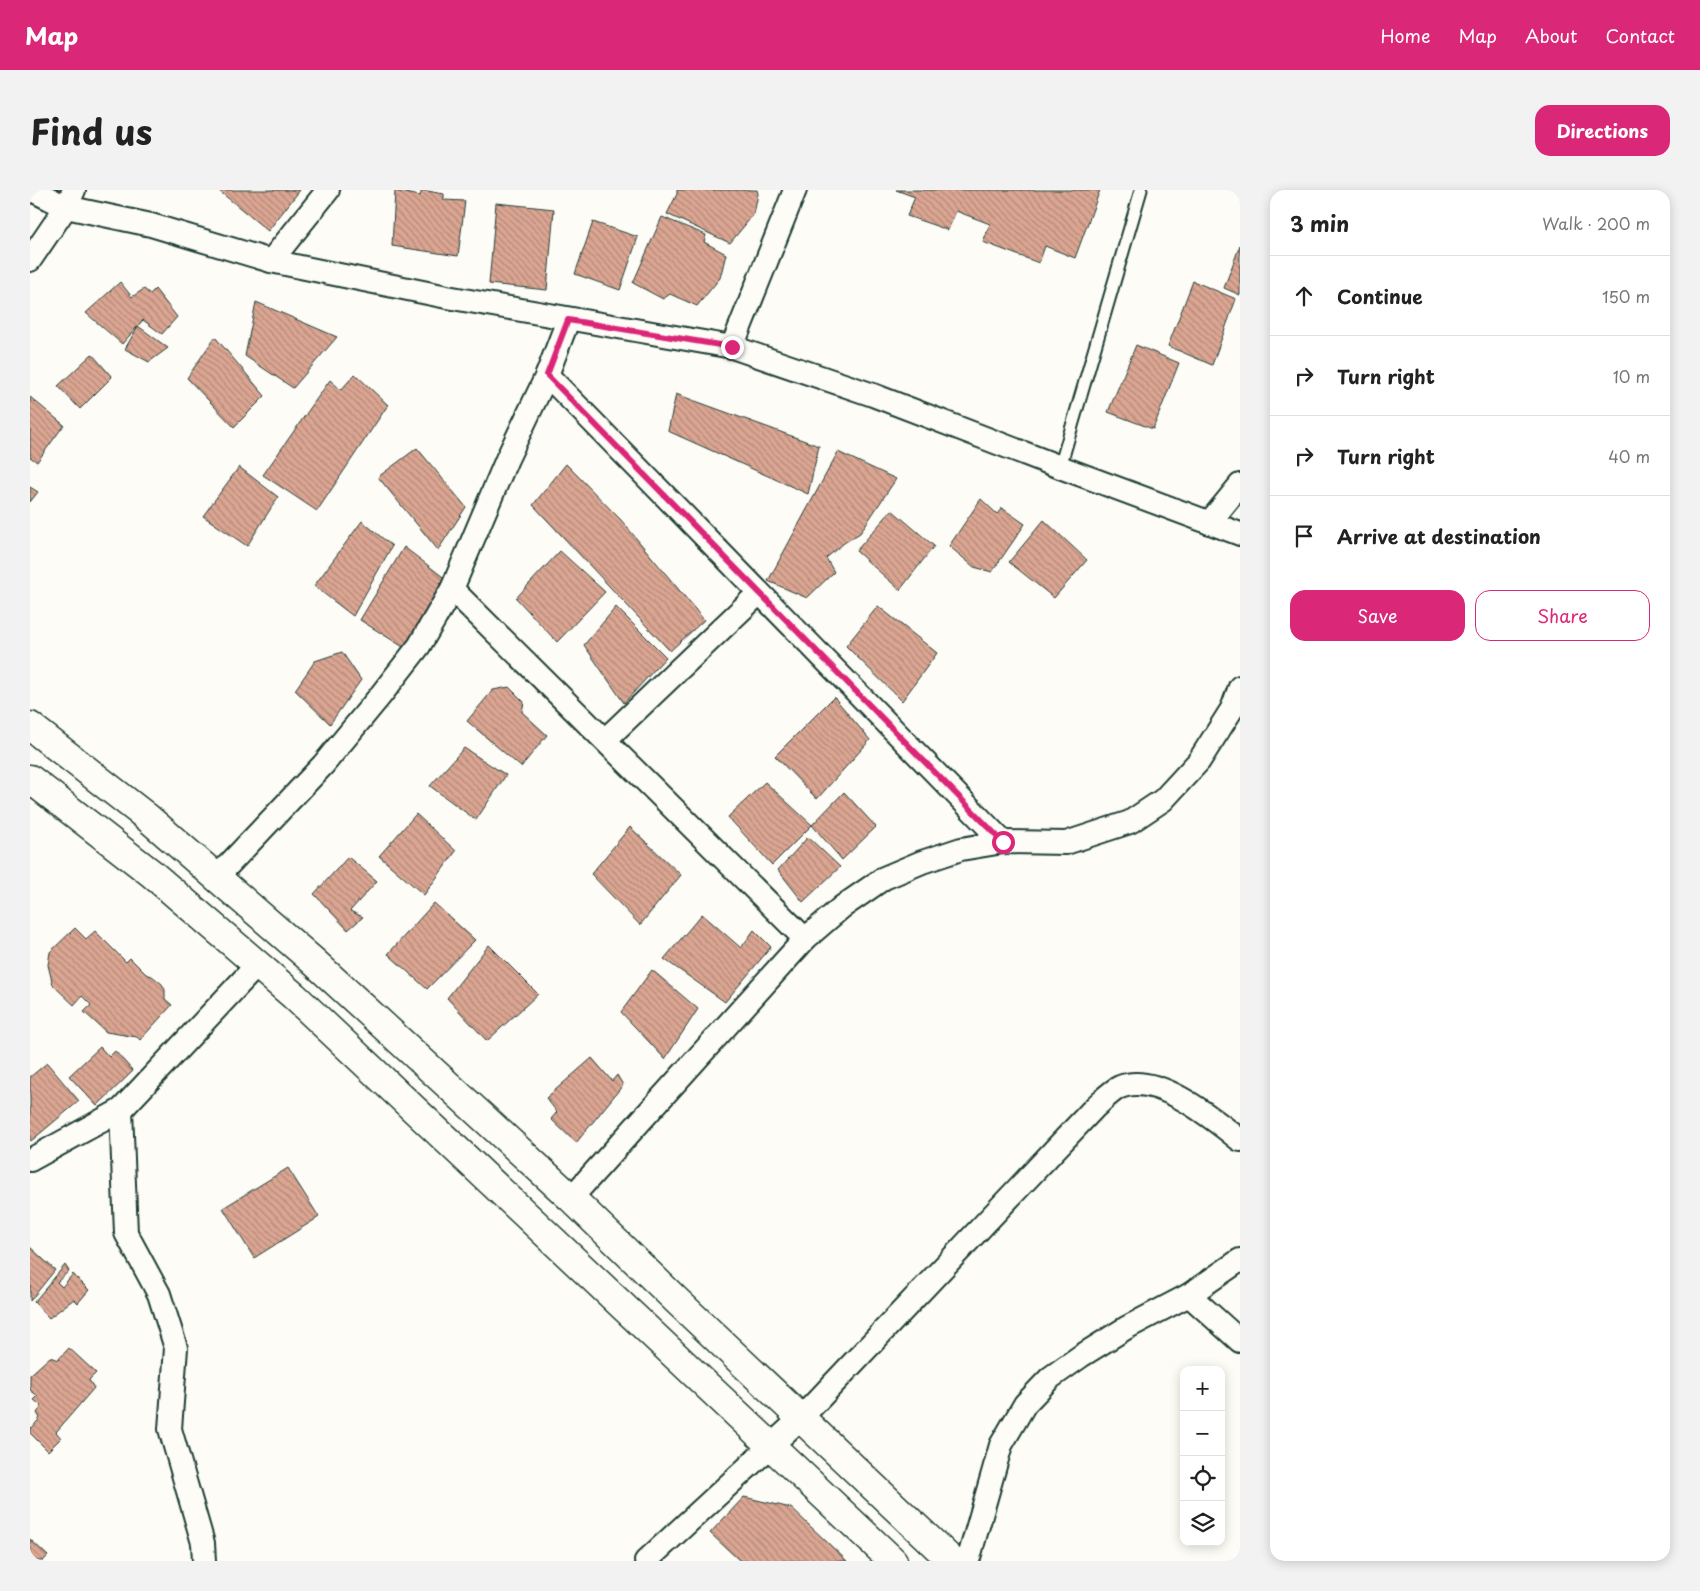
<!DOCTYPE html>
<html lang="en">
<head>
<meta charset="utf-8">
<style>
	body { margin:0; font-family:"Playpen Sans",sans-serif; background:#f2f2f2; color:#222 }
	.controls { position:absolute; right:15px; bottom:15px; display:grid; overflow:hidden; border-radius:10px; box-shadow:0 2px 12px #0003 }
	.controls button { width:45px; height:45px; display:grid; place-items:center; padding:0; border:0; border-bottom:1px solid #e0e0e0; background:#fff; color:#222; font:25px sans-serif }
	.stop { position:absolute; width:15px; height:15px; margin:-11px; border:4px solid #db2777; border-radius:50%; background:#fff }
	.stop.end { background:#db2777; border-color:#fff; box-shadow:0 1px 5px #0008 }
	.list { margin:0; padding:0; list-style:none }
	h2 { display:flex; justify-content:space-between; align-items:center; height:65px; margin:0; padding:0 20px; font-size:21px }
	h2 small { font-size:16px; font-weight:400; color:#767676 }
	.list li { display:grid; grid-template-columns:32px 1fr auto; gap:15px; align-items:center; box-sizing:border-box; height:80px; padding:0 20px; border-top:1px solid #e0e0e0 }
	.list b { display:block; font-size:19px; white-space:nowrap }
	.list em { font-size:16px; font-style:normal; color:#767676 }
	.actions { display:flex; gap:10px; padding:15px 20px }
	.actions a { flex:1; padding:11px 0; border:1px solid #db2777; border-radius:15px; text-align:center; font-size:18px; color:#db2777 }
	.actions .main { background:#db2777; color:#fff }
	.icon { flex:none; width:28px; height:28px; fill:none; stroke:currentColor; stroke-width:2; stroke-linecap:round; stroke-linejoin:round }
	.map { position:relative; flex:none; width:1210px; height:1371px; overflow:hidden; border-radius:15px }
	header { display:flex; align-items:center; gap:30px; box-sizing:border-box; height:70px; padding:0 25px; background:#db2777; color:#fff }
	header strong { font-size:24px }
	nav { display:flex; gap:28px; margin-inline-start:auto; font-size:18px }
	.intro { display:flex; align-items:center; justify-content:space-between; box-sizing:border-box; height:120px; padding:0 30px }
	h1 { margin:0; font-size:35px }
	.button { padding:12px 22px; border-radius:15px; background:#db2777; color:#fff; font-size:18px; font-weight:700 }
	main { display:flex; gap:30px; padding:0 30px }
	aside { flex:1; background:#fff; border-radius:15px; box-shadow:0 2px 12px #0003 }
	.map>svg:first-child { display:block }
	.building { fill:url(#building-back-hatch); stroke:#1f3d34 }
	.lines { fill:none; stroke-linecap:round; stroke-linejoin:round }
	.service-casing { stroke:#1f3d34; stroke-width:15 }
	.minor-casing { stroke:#1f3d34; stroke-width:26 }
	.tertiary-casing { stroke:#1f3d34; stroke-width:31 }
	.service { stroke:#fdfcf7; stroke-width:11 }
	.minor { stroke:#fdfcf7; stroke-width:22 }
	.tertiary { stroke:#fdfcf7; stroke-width:28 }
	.route { stroke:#db2777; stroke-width:6 }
</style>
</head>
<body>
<header>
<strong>Map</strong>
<nav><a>Home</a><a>Map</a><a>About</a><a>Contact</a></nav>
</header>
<div class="intro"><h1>Find us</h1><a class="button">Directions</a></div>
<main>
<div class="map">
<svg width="1210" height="1371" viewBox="0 0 1210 1371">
	<defs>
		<pattern id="building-back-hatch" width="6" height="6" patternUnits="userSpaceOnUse" patternTransform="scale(1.25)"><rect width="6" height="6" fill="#dba592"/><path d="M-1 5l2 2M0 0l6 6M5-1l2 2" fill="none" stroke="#b18878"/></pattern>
	</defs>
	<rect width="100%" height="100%" fill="#fdfcf7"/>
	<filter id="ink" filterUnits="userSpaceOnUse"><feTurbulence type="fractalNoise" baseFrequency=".02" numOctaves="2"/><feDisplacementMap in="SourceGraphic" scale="10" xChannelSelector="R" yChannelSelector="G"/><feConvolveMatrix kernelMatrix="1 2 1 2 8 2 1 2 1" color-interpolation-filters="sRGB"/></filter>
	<g filter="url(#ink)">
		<g class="building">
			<path d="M188,0H270L238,41Z"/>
			<path d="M392,0L414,4V10L435,11L428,66L362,56L365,1L390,6Z"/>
			<path d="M647,0H727L728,4L724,24L700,53L637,24L647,4Z"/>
			<path d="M866,0H1070L1045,68L1015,56L1009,73L953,52L960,34L926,21L918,40L877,26L885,7Z"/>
			<path d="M466,13L524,19L517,100L459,94Z"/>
			<path d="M632,27L676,45L674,52L696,64L690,88L667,116L640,104L633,109L603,93Z"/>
			<path d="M563,32L608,47L590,100L545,84Z"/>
			<path d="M1210,55V105L1194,98Z"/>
			<path d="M1163,91L1206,109L1182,175L1138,156Z"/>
			<path d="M90,92L102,107L114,99L120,104L125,99L147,127L132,144L113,130L92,154L56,123Z"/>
			<path d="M226,112L307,147L263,198L215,166Z"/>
			<path d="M108,136L138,158L119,172L95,159Z"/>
			<path d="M185,147L235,206L204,237L157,188Z"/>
			<path d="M1106,155L1149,173L1123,239L1078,222Z"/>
			<path d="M62,164L82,187L50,219L28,196Z"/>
			<path d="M325,184L358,215L287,321L233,285L300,190L311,200Z"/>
			<path d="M646,204L789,256L778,304L638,241Z"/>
			<path d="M0,207L34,235L7,272L0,267Z"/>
			<path d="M387,258L436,317L408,360L348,287Z"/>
			<path d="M808,262L866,289L830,343L814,353L796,368L804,382L777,408L738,391Z"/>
			<path d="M536,274L591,330L674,430L640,461L503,315Z"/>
			<path d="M209,277L248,307L217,356L173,326Z"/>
			<path d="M0,297L8,302L0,312Z"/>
			<path d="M951,309L967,324L972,318L995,334L962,382L944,377L919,356Z"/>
			<path d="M862,320L904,356L870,400L826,361Z"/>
			<path d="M1014,330L1057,370L1024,408L979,372Z"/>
			<path d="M332,331L362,356L323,426L284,396Z"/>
			<path d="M374,357L417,390L378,460L330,430Z"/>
			<path d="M530,361L575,402L527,452L486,408Z"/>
			<path d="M848,416L907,463L872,511L816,456Z"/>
			<path d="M586,417L636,467L594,513L554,455Z"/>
			<path d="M312,462L331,490L300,534L265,500L285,471Z"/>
			<path d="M479,497L494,512L492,522L517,545L491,577L437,531L463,500Z"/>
			<path d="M804,507L840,550L787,609L745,566Z"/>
			<path d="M434,558L476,585L446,630L400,596Z"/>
			<path d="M735,592L782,635L742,675L698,627Z"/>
			<path d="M814,602L846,637L812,670L782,635Z"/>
			<path d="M386,624L426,661L394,705L349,666Z"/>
			<path d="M600,637L651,685L610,735L561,684Z"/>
			<path d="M778,647L810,677L773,712L748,680Z"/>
			<path d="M318,667L347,691L320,721L333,727L318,740L284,704Z"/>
			<path d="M404,713L445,750L397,799L358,764Z"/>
			<path d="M672,724L711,758L724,740L741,757L695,812L634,769Z"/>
			<path d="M45,738L56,749L65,741L96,772L100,768L116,784L122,786L132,794L135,800V809L142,815L110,850L107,847L76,842L54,822L61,815L52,806L44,815L23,795L18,775L20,762Z"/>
			<path d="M459,755L508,804L457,851L417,808Z"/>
			<path d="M622,780L668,819L635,869L591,822Z"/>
			<path d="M70,857L79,867L85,861L103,881L67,916L39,886Z"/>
			<path d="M562,868L582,891L587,885L593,895L546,953L521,929L527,922L516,908Z"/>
			<path d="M17,873L49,911L1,951L0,949V887Z"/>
			<path d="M258,978L289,1027L224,1068L193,1018Z"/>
			<path d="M0,1057L25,1080L0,1111Z"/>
			<path d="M35,1075L39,1081L27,1092L32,1097L43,1084L59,1100L48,1113L44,1109L19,1128L4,1112Z"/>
			<path d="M39,1158L66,1183L59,1190L64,1198L26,1242L31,1248L18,1261L0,1243V1237L2,1238L10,1228L7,1223L12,1216L4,1210L8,1206L0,1200V1185L20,1167L28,1170Z"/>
			<path d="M714,1307L761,1318L817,1371H710L680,1343Z"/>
			<path d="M0,1349L18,1366L13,1371H0Z"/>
		</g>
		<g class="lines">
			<g class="service-casing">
				<path id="service" d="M1030,277L1111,0"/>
			</g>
			<g class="minor-casing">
				<g id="minor">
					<path d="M2,0L36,17L121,35L241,71L417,107L702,157"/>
					<path d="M765,0L702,157L843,205L1030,277L1210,344"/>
					<path d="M0,70L36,17L44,0"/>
					<path d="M241,71L298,0"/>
					<path d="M517,185L973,652"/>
					<path d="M1179,333L1210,295"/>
					<path d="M422,399L775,749"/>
					<path d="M575,550L729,403"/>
					<path d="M187,687L293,575L350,506L389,456L422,399L477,269L517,185L538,130"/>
					<path d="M91,920L96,1043L129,1104L146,1158L140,1239L173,1353L174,1371"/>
					<path d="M0,970L91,920L228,774"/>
					<path d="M541,1008L775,749L812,717L854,688L892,672L931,659L973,652L1036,653L1100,632L1133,610L1169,571L1202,519L1210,497"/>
					<path d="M1159,1105L1210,1151"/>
					<path d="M616,1371L771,1228L1065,917C1072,911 1081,901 1090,897C1127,882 1182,928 1210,950"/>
					<path d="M938,1371L971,1255L995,1214L1020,1188L1051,1166L1096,1138L1159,1105L1210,1070"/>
				</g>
			</g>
			<g class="tertiary-casing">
				<g id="tertiary">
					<path d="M0,536L118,628L283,771L541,1008L646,1110L922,1371"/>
					<path d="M0,589L121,683L264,806L863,1371"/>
				</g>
			</g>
			<use href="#service" class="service"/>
			<use href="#minor" class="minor"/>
			<use href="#tertiary" class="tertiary"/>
		</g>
	</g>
	<g class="lines" filter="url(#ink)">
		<path class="route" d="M702,157L538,130L517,185L973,652"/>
	</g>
</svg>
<div class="controls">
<button>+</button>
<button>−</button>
<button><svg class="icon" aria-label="locate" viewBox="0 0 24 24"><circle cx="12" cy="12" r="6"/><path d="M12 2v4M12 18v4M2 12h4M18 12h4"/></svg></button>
<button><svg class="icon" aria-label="layers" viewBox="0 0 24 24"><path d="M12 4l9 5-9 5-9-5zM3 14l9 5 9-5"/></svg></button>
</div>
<div class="stop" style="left:973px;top:652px"></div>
<div class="stop end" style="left:702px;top:157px"></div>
</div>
<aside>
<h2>3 min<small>Walk · 200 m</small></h2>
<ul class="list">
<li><svg class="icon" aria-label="ahead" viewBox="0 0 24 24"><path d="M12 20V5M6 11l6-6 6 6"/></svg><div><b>Continue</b></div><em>150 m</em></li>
<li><svg class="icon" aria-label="right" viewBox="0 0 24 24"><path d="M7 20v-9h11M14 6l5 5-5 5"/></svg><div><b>Turn right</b></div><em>10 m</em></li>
<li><svg class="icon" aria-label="right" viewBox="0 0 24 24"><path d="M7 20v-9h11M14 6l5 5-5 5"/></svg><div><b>Turn right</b></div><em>40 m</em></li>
<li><svg class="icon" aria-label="arrive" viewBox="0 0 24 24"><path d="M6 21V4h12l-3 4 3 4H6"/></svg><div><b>Arrive at destination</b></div></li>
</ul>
<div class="actions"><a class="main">Save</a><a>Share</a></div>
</aside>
</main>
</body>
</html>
